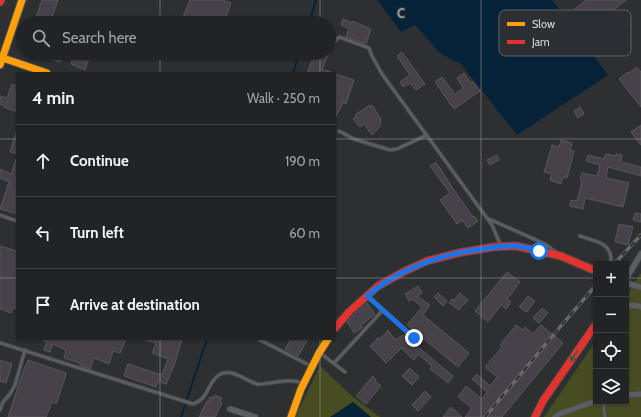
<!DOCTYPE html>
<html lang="en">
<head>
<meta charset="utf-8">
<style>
	body { margin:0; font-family:Cabin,sans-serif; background:#2e2f32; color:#f1f3f6 }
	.controls { position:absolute; right:12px; bottom:12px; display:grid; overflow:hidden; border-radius:0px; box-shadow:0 1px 3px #0004 }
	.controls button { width:36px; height:36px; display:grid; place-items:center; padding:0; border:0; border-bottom:1px solid #3f4042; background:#222325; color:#f1f3f6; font:20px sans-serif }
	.stop { position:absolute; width:12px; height:12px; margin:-9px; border:3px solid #1a73e8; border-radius:50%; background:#fff }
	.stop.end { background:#1a73e8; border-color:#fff; box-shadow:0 1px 4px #0008 }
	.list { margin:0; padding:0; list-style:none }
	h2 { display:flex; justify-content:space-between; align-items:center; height:52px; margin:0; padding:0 16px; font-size:17px }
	h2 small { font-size:13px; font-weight:400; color:#a2a4a7 }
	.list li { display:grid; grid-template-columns:26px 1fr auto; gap:12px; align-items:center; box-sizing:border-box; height:72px; padding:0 16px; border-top:1px solid #3f4042 }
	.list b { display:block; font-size:15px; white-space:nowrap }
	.list em { font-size:13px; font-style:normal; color:#a2a4a7 }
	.icon { flex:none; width:22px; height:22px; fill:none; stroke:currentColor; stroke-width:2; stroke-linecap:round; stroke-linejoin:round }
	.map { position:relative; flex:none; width:641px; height:417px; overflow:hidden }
	.search { position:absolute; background:#222325; box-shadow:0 1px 3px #0004; left:16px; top:16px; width:320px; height:44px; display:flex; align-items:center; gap:10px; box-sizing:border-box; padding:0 14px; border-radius:22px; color:#a2a4a7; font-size:15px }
	.panel { position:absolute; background:#222325; box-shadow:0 1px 3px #0004; left:16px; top:72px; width:320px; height:268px; border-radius:0px }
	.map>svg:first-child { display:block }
	.green { fill:#474c21 }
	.water { fill:#062238 }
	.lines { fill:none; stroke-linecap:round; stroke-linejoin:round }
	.stream { stroke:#062238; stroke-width:2 }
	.building { fill:#47424a; stroke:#575758 }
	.lane-casing { stroke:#484a4d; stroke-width:4.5 }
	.street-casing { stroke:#484a4d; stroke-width:7 }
	.slow-casing { stroke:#484a4d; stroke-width:9 }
	.jam-casing { stroke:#484a4d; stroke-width:9 }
	.lane { stroke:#5c5e5f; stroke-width:2.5 }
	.street { stroke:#5c5e5f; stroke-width:5 }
	.slow { stroke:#ff9f0a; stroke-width:7 }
	.jam { stroke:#e5322d; stroke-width:7 }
	.rail-casing { stroke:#68696b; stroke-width:3.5 }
	.rail { stroke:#2b2f33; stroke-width:2; stroke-dasharray:6; stroke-linecap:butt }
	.oneway { stroke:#2d5e3f }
	.route { stroke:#1a73e8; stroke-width:5 }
	.grid { fill:none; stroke:#9c9ea1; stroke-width:1; stroke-opacity:0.55 }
	.key { fill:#2b2f33; stroke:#5f6266; stroke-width:1 }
	.key-label { font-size:11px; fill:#d8dadd }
	.grid-label { font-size:13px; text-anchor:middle; font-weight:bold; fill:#9c9ea1; stroke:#2b2f33; stroke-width:3; stroke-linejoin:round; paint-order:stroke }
</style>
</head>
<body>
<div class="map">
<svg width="641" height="417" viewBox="0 0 641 417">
	<rect width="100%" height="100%" fill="#2d2f31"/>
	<g class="green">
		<path d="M641,273V417H544L596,341V402H626V296Z"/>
		<path d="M320,366L352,396L380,417H295Z"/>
	</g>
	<g class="water">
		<path d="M376,0H552L608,75L517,135L461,64L440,53L415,25L401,32L379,2Z"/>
		<path d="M353,402L371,417H330Z"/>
	</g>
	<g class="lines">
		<g class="stream">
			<path d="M309,23L316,0"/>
			<path d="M293,73L299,53"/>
			<path d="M181,417L207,339"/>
		</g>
	</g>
	<g class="building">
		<path d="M42,0H58L50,23H34Z"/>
		<path d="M190,0H222L231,3L224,23H199L183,17Z"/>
		<path d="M586,0H626L587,30L572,11Z"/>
		<path d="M626,18L632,26L625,31L619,23Z"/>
		<path d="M343,19L352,23V21L371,29L366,44L346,37L349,29L341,25Z"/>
		<path d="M402,52L425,84L416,90L410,83L403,87L400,82L410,75L397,56Z"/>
		<path d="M49,53H63L60,62L48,58Z"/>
		<path d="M75,53H91L85,70L71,64Z"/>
		<path d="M315,53H329L322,69L331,72L330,73H307Z"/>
		<path d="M637,67L641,72V107L619,79L628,72L629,73Z"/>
		<path d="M464,73L471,83L473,82L480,91L454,109L435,82L442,77L455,94L463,88L457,78Z"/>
		<path d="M335,74L354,80L346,104L343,103L335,118Z"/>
		<path d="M12,84L17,86V112L4,107V106L0,104V96L7,98Z"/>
		<path d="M370,105L371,107L372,105L381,119H380L381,124L377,130L372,135L364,124L360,127L353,119L356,117L355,115Z"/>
		<path d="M580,107L584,114L578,118L574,111Z"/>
		<path d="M641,125V145L631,132Z"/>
		<path d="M16,133H17V154L10,152Z"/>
		<path d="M561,140L572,143L570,150L574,151L567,178L563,177L561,184L550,180L552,174L544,172L552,145L559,147Z"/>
		<path d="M606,154L616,156V154L622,155L621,162L641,167V176L608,167L606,178L629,183L623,207L585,198L583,209L570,206L571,200L577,201L582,181L580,180L582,173L597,176L600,165L586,161L588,155L604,159Z"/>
		<path d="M497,155L499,160L490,165L487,160Z"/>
		<path d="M16,159H17V214L0,209L9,182L0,178V169L11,174Z"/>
		<path d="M436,162L454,190L473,217L474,216L478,221L468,228L462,220L457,224L440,200L450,193L430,166Z"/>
		<path d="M635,213L641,214V222L633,220Z"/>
		<path d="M619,224L633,227L628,245L615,242Z"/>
		<path d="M0,246L17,251V309L13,308L11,313L0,309Z"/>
		<path d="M507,272L520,282L507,299L511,302L509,305L506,309L501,305L488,322L475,311Z"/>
		<path d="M418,286L422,293L417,296L430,305L423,315L469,353L458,367L407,325L422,307L412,299L409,301L405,294Z"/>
		<path d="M438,293L447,301L443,306L434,297Z"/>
		<path d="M460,293L468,300L464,305L463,304L459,310L449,303L452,299L454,300Z"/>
		<path d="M528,296L535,301L527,312L519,307Z"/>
		<path d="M367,303L375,314L361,325L363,327L354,333L347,322L354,315Z"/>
		<path d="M542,308L548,313L539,323L533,318Z"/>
		<path d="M516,325L523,330L525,327L533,334L541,325L563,343L502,417H465L472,408L458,397L466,386L482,399L487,392L472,379L477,374L490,386L497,377L485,367L502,347L500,345Z"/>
		<path d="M388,330L395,340L403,335L453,376L448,383L430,369L432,366L418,354L414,360L401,348L386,363L370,346L379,337L380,339Z"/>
		<path d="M41,339H126L120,353L113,351L109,364L94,358L90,369L80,365V363L64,358L66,350L53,344L50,352L44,350L47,342Z"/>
		<path d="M146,339H182L174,366L166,384L158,381L156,387L124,376L128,364L162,375L168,359L152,353L156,343L146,340Z"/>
		<path d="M291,339H308L298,356L285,349Z"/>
		<path d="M0,360L12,364L6,383L0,381Z"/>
		<path d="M28,360L66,373L64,381L56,404L52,402L46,417H8L25,366H26Z"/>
		<path d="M410,368L419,377L412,385L402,376Z"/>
		<path d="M373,376L376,380L375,381L381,386L366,404L356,396Z"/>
		<path d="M425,391L431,397L418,411L412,405Z"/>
		<path d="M215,395L222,398L220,402L222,403L215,417H199L207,401L208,402L210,397L213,398Z"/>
		<path d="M451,407L462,417H443Z"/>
	</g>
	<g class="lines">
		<g class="lane-casing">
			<g id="lane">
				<path d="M332,44L339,37L369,48L372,56L382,74L492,225L501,246"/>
				<path d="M339,131L354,139L390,150L397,149L427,135"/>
				<path d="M0,215L17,221"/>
				<path d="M489,219L545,244L556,252"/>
				<path d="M580,236C596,242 613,242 611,264"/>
				<path d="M368,296L419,342"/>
				<path d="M260,340L311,366"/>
				<path d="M0,343L193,404C209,399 207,383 219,375C231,367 246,381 257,384C261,385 266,383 270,383C283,381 290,379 303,383"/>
				<path d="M320,353L345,372"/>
				<path d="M334,363L383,310"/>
				<path d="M603,402L605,417"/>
				<path d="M0,410L3,402L10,394L15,385L25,350"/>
			</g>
		</g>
		<g class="street-casing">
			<g id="street">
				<path d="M626,279L641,254"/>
				<path d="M626,283L641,287"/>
				<path d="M626,305L639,306L641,307"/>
				<path d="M626,395L641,394"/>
				<path d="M230,409L255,417"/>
				<path d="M555,417L559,414L596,401"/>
			</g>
		</g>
		<g class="slow-casing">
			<g id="slow">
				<path d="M0,57L47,73"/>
				<path d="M0,65L22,0"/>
				<path d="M291,417L301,389L319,353L328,339"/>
			</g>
		</g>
		<g class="jam-casing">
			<g id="jam">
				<path d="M0,2L1,0"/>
				<path d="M335,328L350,311L378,286L405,271L427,261L458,253L493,247L516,246L561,256L596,271"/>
				<path d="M535,417L543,401L596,324"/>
			</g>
		</g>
		<use href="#lane" class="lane"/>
		<use href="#street" class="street"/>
		<use href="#slow" class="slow"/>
		<use href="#jam" class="jam"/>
		<g class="rail-casing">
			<g id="rail">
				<path d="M614,264L641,235"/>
				<path d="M485,417L555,333L596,285"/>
			</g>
		</g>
		<use href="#rail" class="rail"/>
	</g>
	<defs><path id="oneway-shaft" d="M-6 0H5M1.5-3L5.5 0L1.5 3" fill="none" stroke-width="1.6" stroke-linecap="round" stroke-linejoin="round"/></defs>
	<use class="oneway" href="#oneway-shaft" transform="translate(574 356) rotate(124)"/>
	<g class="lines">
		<path class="route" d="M414,338L367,296C399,269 435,256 475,250C488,248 501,246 515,246C522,246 531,249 539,251"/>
	</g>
	<path class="grid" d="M160,0V23M320,0V23M481,0V417M160,53V73M320,53V73M0,139H17M335,139H641M0,278H17M335,278H596M626,278H641M160,339V417M320,339V417"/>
	<rect x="499" y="10" width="132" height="46" rx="6" class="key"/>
	<rect x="507" y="22" width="18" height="4" fill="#ff9f0a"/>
	<rect x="507" y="40" width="18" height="4" fill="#e5322d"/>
	<g class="key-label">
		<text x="532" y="28">Slow</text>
		<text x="532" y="46">Jam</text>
	</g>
	<g class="grid-label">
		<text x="401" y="18">C</text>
	</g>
</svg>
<div class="controls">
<button>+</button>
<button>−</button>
<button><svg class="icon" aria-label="locate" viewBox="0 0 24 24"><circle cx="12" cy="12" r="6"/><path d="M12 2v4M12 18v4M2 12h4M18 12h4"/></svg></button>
<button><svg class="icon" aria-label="layers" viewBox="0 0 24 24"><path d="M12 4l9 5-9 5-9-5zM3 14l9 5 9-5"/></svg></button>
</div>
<div class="stop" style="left:539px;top:251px"></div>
<div class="stop end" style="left:414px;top:338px"></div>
<div class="search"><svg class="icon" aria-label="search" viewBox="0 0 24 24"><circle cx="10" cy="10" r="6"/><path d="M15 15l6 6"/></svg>Search here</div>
<section class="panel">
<h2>4 min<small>Walk · 250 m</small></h2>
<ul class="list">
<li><svg class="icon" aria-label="ahead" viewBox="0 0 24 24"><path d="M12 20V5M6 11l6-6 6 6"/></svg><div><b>Continue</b></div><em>190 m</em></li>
<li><svg class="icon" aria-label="left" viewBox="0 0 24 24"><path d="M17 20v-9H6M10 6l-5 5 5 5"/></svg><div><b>Turn left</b></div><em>60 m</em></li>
<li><svg class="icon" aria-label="arrive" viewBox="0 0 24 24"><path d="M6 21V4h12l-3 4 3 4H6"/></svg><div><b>Arrive at destination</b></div></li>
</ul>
</section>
</div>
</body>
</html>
